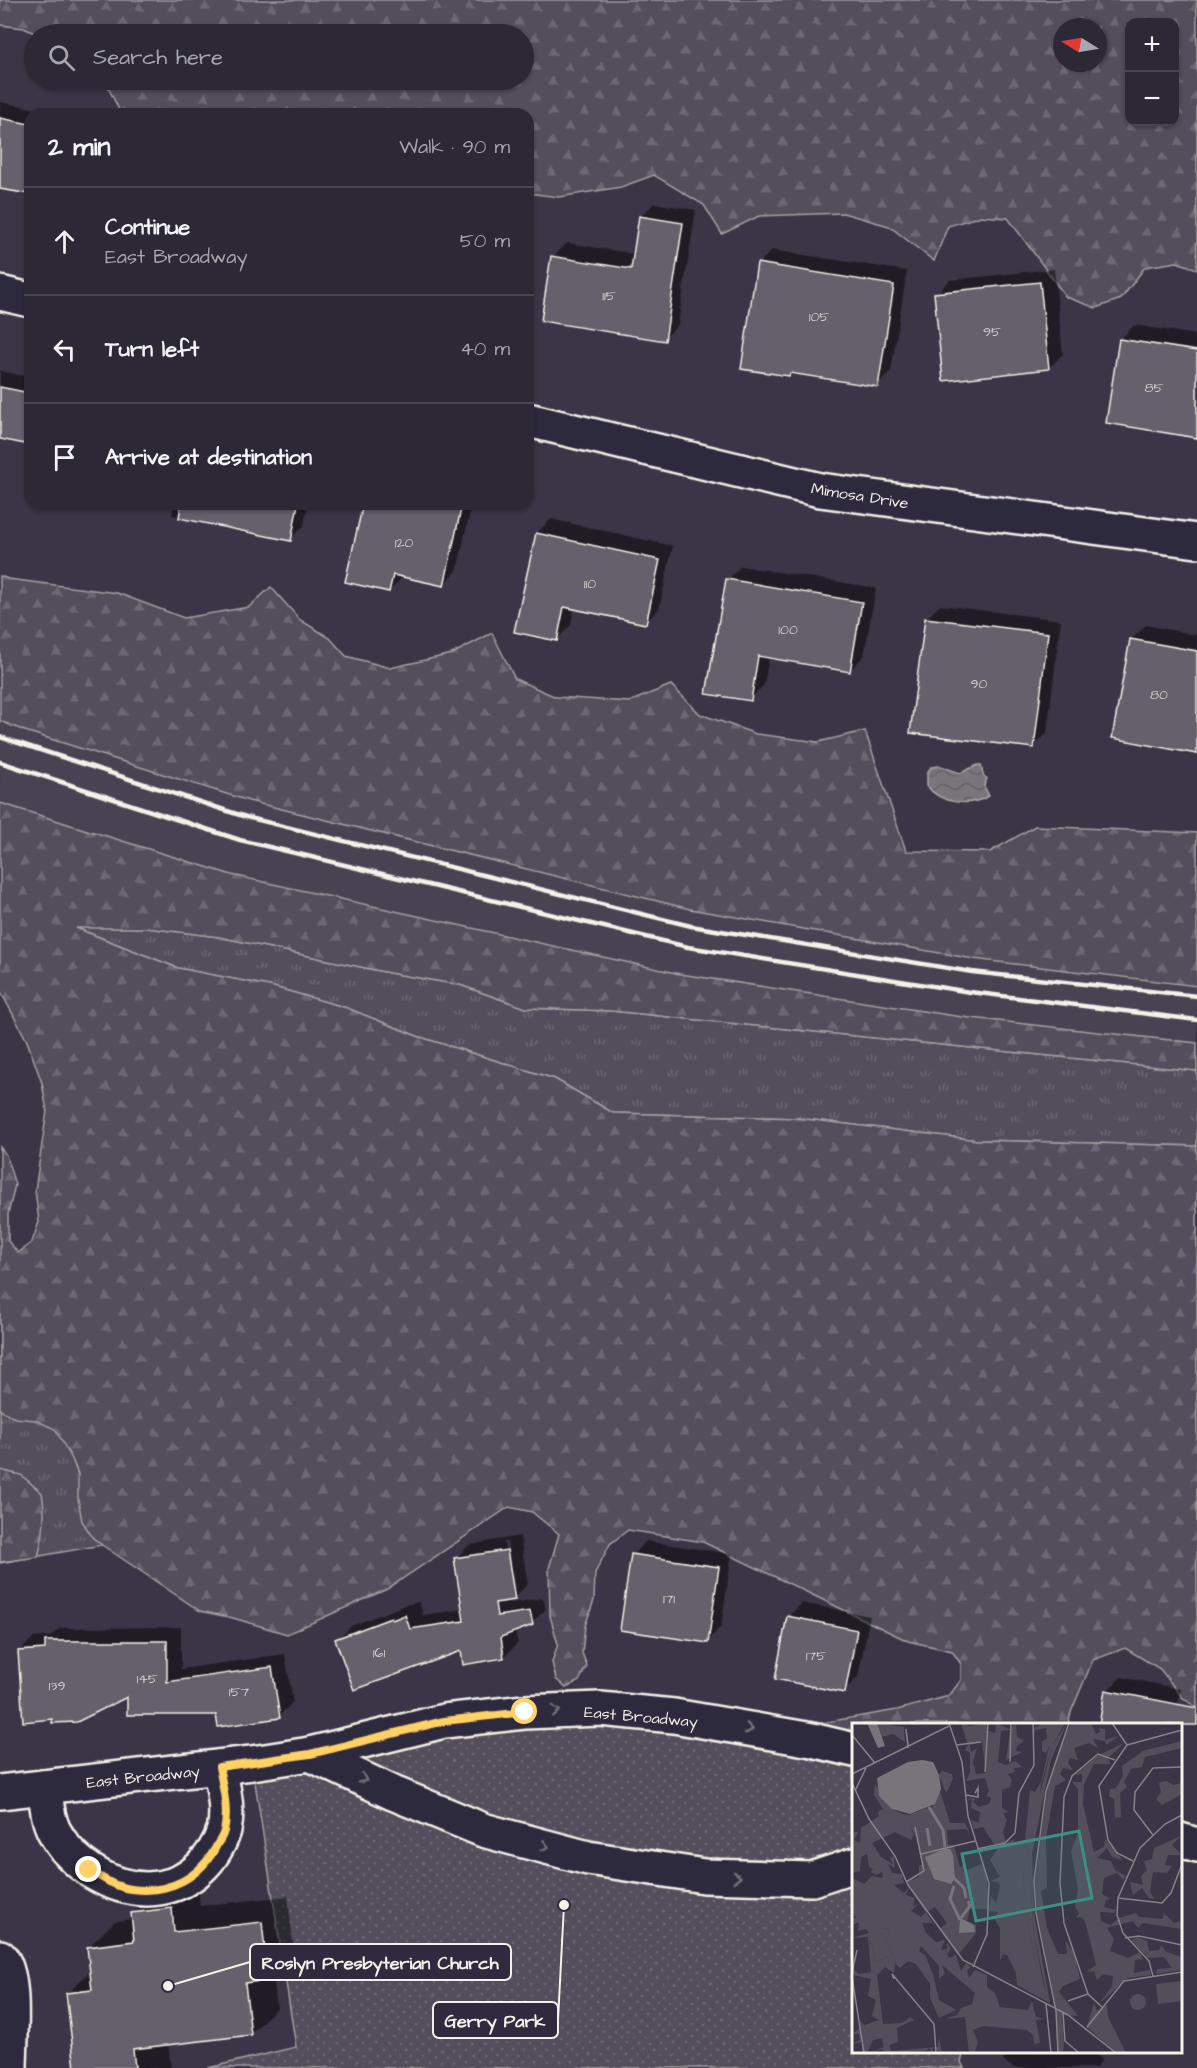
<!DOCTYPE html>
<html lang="en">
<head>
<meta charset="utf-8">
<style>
	body { margin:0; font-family:"Architects Daughter",sans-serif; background:#34303d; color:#f1f3f6 }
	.controls { position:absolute; right:18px; top:18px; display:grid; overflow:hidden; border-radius:12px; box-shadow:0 2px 4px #0004 }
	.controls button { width:54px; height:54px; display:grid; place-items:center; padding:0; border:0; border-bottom:2px solid #484450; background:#2c2835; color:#f1f3f6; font:30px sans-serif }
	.compass { position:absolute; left:1053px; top:18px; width:54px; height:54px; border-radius:50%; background:#2c2835; box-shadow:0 2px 4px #0004; rotate:281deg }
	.stop { position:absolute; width:18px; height:18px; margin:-14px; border:4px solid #ffd166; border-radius:50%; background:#fff }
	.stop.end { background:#ffd166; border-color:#fff; box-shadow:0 2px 6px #0008 }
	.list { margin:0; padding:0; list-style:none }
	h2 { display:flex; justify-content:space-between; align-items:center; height:78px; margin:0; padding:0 24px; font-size:26px }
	h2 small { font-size:20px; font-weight:400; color:#a6a6ad }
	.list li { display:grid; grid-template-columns:39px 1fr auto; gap:18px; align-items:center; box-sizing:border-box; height:108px; padding:0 24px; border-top:2px solid #484450 }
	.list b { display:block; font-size:22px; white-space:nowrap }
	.list p { margin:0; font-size:20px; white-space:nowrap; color:#a6a6ad }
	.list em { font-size:20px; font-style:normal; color:#a6a6ad }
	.icon { flex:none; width:33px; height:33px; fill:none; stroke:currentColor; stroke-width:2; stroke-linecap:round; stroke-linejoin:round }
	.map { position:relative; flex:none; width:1197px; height:2068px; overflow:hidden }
	.search { position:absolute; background:#2c2835; box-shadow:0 2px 4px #0004; left:24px; top:24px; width:510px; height:66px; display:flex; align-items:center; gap:15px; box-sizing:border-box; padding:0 21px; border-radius:33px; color:#a6a6ad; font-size:22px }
	.panel { position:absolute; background:#2c2835; box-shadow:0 2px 4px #0004; left:24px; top:108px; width:510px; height:402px; border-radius:18px }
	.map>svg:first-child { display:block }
	.built { fill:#484352 }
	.grass { fill:url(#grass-tufts); stroke:#a4a0a2; stroke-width:1.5 }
	.forest { fill:url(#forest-firs); stroke:#a4a0a2; stroke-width:1.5; fill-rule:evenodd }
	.park { fill:url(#park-dots); stroke:#a4a0a2; stroke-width:1.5 }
	.water { fill:url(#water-waves); stroke:#aaa6a7; stroke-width:1.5 }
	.shadow { fill:#0007; fill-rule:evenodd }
	.building { fill:#65616c; stroke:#f4f1e8; stroke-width:1.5 }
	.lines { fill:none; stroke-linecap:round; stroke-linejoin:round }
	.minor-casing { stroke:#f4f1e8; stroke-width:38 }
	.major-casing { stroke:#f4f1e8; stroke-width:38 }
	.minor { stroke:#2f2a3d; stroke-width:33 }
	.major { stroke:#2f2a3d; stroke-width:33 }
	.rail { stroke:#f4f1e8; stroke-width:4.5 }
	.oneway { stroke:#747079 }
	.route { stroke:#ffd166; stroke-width:8 }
	.labels { text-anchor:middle; stroke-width:5; stroke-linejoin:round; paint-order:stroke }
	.number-label { font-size:14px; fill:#d0cdc9 }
	.street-label { font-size:16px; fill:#f4f1e8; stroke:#2f2a3d }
	.inset-river { fill:none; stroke:#78747b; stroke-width:3 }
	.inset-road { fill:none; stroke:#858187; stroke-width:1.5 }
	.view { fill:#3d8f86; fill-opacity:0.15; stroke:#3d8f86; stroke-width:3 }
	.inset-edge { fill:none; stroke:#f4f1e8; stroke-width:3 }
	.leader { fill:none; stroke:#f4f1e8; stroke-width:2 }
	.callout-dot { fill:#f4f1e8; stroke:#2f2a3d; stroke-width:2 }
	.callout { fill:#2f2a3d; stroke:#f4f1e8; stroke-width:2 }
	.callout-label { font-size:18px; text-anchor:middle; font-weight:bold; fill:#f4f1e8 }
</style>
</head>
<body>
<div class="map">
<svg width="1197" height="2068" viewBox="0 0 1197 2068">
	<defs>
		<pattern id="grass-tufts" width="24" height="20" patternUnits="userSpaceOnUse" patternTransform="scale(1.5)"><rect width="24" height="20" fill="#534e5c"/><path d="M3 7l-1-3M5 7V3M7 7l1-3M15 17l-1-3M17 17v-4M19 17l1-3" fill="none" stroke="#6c6873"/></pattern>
		<pattern id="forest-firs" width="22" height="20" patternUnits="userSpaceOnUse" patternTransform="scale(1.5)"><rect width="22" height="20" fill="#534e5c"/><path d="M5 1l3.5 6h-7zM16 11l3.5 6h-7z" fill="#6c6873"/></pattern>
		<pattern id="park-dots" width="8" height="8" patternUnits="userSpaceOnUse" patternTransform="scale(1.5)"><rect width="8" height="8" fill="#534e5c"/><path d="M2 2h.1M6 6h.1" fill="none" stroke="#6c6873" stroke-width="1.8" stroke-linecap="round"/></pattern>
		<pattern id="water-waves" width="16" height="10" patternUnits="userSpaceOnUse" patternTransform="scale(1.5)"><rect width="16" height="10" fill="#78747b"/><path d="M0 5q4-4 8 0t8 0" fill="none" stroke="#636063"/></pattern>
	</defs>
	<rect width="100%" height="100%" fill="#3b3647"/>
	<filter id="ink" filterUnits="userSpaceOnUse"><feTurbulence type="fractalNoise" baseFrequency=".0167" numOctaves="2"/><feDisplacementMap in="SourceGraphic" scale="12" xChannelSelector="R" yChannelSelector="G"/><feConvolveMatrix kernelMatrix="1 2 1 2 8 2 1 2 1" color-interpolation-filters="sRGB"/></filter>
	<g filter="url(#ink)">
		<path class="built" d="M0,721L249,801L690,909L974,959L1197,986V1043L962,1017L680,974L232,875L0,803Z"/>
		<g class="grass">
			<path d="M74,927L147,928L219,937L389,973L460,985L526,1008L611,1011L1197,1071V1146L978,1140L797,1118L613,1113L555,1079L417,1036L347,1008L274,987L178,968Z"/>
			<path d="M0,1302L36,1353L102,1545L0,1563Z"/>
		</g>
		<g class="forest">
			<path d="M0,0H1197V269L1177,262L1145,267L1121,299L1096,308L1066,297L1008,218L981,216L948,226L934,261L889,226L843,213L759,216L722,234L704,205L654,175L621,187L559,197L528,193V114H121L108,87L101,80H524V34H36L24,28L0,25ZM1130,22H1174V122H1130ZM1062,27H1098V63H1062Z"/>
			<path d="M0,576L8,579L117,593L184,618L249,607L271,587L300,620L330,638L346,656L390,668L452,654L492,633L515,679L556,697L629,702L671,685L700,714L756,734L818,742L865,731L906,851L990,852L1035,826L1197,833V986L974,959L690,909L249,801L25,731L0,721Z"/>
			<path d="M0,803L232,875L680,974L962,1017L1197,1043V1071L611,1011L526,1008L460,985L389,973L219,937L147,928H76L178,968L274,987L347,1008L417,1036L555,1079L613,1113L797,1118L978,1140L1197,1146V1708L1182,1697L1160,1669L1125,1648L1093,1660L1071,1712L1068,1724H854L853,1741L815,1724L897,1710L949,1696L961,1680V1664L952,1651L908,1641L703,1542L628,1530L610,1544L595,1573L594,1600L585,1626L582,1653L587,1666L579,1681L566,1688L556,1679L552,1662L558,1644L550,1616L549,1568L559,1534L532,1512L509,1507L387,1589L287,1634L233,1618L200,1611L102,1545L93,1538L82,1521L78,1499V1474L72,1459L55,1429L35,1420L15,1418L0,1410V1147L6,1155L15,1185L8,1214V1241L18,1253L32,1242L39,1222L35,1190L47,1111L42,1083L27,1041L0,990Z"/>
			<path d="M0,1470L21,1475L42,1493C46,1513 43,1538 38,1557L0,1562Z"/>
		</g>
		<path class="park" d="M524,1712L853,1750L854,2052H964L961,2062L964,2068H208L296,2047L252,1763Z"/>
		<path class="water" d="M978,765H981L983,775L987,779L984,786L989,796C969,807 941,804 927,786V773L931,767L940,766L960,773Z"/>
		<g class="shadow">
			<path d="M0,102L64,114H30V193L0,187Z"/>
			<path d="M654,203L696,210L678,325L664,339L553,257L567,243L635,254L640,217Z"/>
			<path d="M772,250L907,271L891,371L877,385L792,372L789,375L758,264Z"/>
			<path d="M1054,269L1063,354L1049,368L936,294L950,280Z"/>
			<path d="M1134,325L1197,335V436L1121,339Z"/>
			<path d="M0,371L30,377V444L0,438Z"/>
			<path d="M174,504H308L304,526L290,539L172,515Z"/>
			<path d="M364,504H472L457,571L443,585L403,577L389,591Z"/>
			<path d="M551,519L673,546L659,609L645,623L574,607L571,625L557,639L516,630L537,533Z"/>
			<path d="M741,566L876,588L864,656L850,670L769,657L764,685L750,699L727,580Z"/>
			<path d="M940,605L1061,620L1047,733L1033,747L926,619Z"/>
			<path d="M1146,625L1197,635V752L1132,639Z"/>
			<path d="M520,1536L528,1584L514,1598L510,1599L511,1603L543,1598L546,1609L532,1623L515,1630L518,1643L504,1657L462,1649L337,1640L351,1626L405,1605L419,1602L423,1615L464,1609L455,1559L469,1545ZM504,1542H507L515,1589H512Z"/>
			<path d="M646,1541L732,1554L721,1627L707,1641L632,1555Z"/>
			<path d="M802,1603L870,1616L858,1677L844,1691L788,1617Z"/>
			<path d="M181,1627V1669L285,1654L293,1702L279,1716L218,1713L129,1694L19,1652L33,1638L51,1636L60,1628Z"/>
			<path d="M1121,1677L1181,1689L1174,1724L1107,1691Z"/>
			<path d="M198,1883L200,1906L288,1896L294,1952L273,1973L277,2008L250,2034L168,2043L171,2068H77L68,1993L91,1970L88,1947L115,1921L133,1919V1914L159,1887Z"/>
			<path d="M1008,2052H1098L1096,2055L1102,2059L1097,2068H1014L1003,2061Z"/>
		</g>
		<g class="building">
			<path d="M0,118L30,124V194L0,189Z"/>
			<path d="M639,216L683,223L665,341L541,321L551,256L631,269Z"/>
			<path d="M757,263L894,285L878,387L790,373L789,376L741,369Z"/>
			<path d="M1040,282L1049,369L943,381L934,293Z"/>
			<path d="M1119,339L1197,351V438L1106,423Z"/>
			<path d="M0,387L30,393V445L0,439Z"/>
			<path d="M181,504H298L291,541L179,518Z"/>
			<path d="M363,504H441L461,509L444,586L393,575L389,592L345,582Z"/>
			<path d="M536,533L660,560L646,624L564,607L557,641L514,632Z"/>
			<path d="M726,579L862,602L850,672L758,656L751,701L706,694Z"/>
			<path d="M925,618L1048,633L1034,748L910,733Z"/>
			<path d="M1130,639L1197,651V754L1112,738Z"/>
			<path d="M507,1550L515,1600L495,1603L497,1616L530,1611L533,1625L501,1637L504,1658L463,1665L461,1651L354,1690L335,1639L391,1618L392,1620L405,1615L410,1629L464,1621L454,1558Z"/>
			<path d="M631,1554L719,1567L708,1643L620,1630Z"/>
			<path d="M787,1616L857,1630L845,1693L775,1679Z"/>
			<path d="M45,1641H167V1682L272,1667L280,1718L218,1727L216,1715H127V1697L77,1722L52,1723V1719L23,1722L18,1651L45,1649Z"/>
			<path d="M1105,1690L1197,1708V1725H1099Z"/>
			<path d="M172,1908L174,1932L262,1922L268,1980L245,1983L251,2035L133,2049L135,2068H75L66,1993L92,1990L87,1947L134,1941L131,1913Z"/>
		</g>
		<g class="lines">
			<g class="minor-casing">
				<g id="minor">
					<path d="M0,293L30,300"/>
					<path d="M528,420L820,490L1197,541"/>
					<path d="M310,1754L393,1793L483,1830L588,1858L704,1876L812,1879L854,1865"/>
					<path d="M44,1787C47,1801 47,1818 54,1831C81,1882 154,1911 200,1868C210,1859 220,1844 224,1830C229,1810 223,1787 219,1767"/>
					<path d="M0,1957C17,1973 10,2043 10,2068"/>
				</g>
			</g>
			<g class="major-casing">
				<g id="major">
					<path d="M0,1792L252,1763L310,1754L444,1721L524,1712L600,1709L674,1716L812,1740L854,1750"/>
					<path d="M1180,1840L1197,1845"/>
				</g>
			</g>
			<use href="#minor" class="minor"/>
			<use href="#major" class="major"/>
			<g class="rail">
				<path d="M0,737L246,817L691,926L972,972L1197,996"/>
				<path d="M0,762L240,840L688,947L970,992L1197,1020"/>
			</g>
		</g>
		<defs><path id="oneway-chevron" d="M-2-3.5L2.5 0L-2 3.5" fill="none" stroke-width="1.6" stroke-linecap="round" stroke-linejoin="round" transform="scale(1.5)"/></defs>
		<g class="oneway">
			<use href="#oneway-chevron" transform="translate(556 1711) rotate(-2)"/>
			<use href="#oneway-chevron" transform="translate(749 1729) rotate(10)"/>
			<use href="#oneway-chevron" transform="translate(363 1779) rotate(25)"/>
			<use href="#oneway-chevron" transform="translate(545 1846) rotate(15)"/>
			<use href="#oneway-chevron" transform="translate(737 1877) rotate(1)"/>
		</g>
	</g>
	<g class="lines" filter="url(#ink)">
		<path class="route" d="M89,1870C102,1878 115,1887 131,1889C169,1894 201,1878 218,1843C220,1840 223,1835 224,1831C229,1811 223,1787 219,1767L310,1754L444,1721L525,1712"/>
	</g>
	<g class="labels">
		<g class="number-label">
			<text x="609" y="300">115</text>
			<text x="819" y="321">105</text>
			<text x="992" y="336">95</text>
			<text x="1154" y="392">85</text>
			<text x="404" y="547">120</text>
			<text x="590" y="588">110</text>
			<text x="788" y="634">100</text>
			<text x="979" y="688">90</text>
			<text x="1159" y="699">80</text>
			<text x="669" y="1603">171</text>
			<text x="379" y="1657">161</text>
			<text x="816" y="1660">175</text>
			<text x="147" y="1683">145</text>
			<text x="57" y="1690">139</text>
			<text x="239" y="1696">157</text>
		</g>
		<g class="street-label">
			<text transform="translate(860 495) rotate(9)" y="6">Mimosa Drive</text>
			<text transform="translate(641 1716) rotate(5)" y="6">East Broadway</text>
			<text transform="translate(143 1776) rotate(-6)" y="6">East Broadway</text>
		</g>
	</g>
	<g transform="translate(852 1723)">
		<rect width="330" height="330" fill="#3b3647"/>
		<path d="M208,0H213L200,23L186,73L198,20ZM176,122L182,211L193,270L179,220L173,176L171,155ZM35,205L38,213L33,218L41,231L24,239L17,213L20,217L29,206Z" fill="#534e5c"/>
		<path d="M109,0L118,3L134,0L136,8L143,10L144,0L157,6L164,0L165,14L172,18L165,23L164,28L170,29L154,37L158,7L149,8L146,39L153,42L163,38L170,44L162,45L163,49L156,51L160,57L158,64L150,67V85L156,89L151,90L155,97L151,109L154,120L163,116L159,123L173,117L178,67L183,69L189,59L188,71L200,23L215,0L199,37L180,131L182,190L198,280L165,262L164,250L155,232L151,231L148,238V205L143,197L146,189L137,188L139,173L144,180L148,164L147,159L138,158L148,154L138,137L149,121H142L131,104L122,106L119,97L127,100L128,89L119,85L120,77L115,75H123L121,79L127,84L137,81L139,75L134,73L137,68L133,55L114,58L118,49V30L113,27L116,22ZM130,19L134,50L124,51L121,39L125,25L119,29L118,22ZM176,124L182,211L194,269L179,220L171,155ZM191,0H208L194,30L190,28V18L195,16L194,5L183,7L182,15L181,5ZM219,0H239L244,11L249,8L246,5L253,6V17L267,13L254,22L253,18L241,16L246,25L237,20L222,25L226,37L218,35L216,40L221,47L211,45L208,51L214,57L203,63L194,115L195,165L189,168L195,205L206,231H215L214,218L222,230L228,256L211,263L207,269L226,293L210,292L212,320L211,330H206L204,285L185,190L183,157L195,67L209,20ZM330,18V25L293,34L290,44L279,46L272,59L275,64L268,70L269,94L263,95L262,76L257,73L258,66L264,65L271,53L270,43L291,28ZM272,20L256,35L258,41H242L232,61L231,81L242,129L252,124L253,116L271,137L260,134L255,125L245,135L259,138L263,147L274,153L271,157L265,150L252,155L250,171L259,176L254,177L252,184L264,187L262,190L248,189L249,198L259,202L267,195L284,190L287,194L311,196L312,190L322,200L330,198V206L291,200L286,205L281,198L255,205L262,216L258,228L276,235L288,229L291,236L283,237L282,250L298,247L299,252L276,255L248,280L260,263L261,253L251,251L245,257L242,248L234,249L244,242L233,198L229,194L224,195L227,190L223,184L226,167L219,128L226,110V66L220,59H230V51L223,52L245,33ZM90,48L100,51L101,56L94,70L87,52ZM314,58L321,62L330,60V71L310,82L304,76L309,69L307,60ZM23,61L40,86L53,92L62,112L59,117L43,109L20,120L29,134L41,141L38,135L42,133L43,145L36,141L40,150L50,151L52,160L42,162L52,170L57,165L54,172L63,175L61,183L66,181L59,188L69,194L74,189L81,200H70L74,210L84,219L93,217L89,227L95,226V219L99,226L95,231L97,235L104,232L109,248L114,240L119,244L115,247L117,255L123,247L135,252V264L143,270L148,284L176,287L180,279L184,294L192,296L184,297L188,320L182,321L181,312L175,307L131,303L121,307L126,319L123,329L117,330L113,294L93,296L105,292L109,285L120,281L123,270L90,242L93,251L87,256V243L69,223L67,228L73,232L81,251L87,277L104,287L87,295L78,275V261L64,241L56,238L48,245L43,240L42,250L33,244L25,252L31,301L50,300L58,294L62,297L45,305L46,319L37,322L39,328L86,324L87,314L90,330L81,325L80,330L77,325L74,328L32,330L30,326L18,330L32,324L30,315L21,317L15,330L10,327V319L0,321L8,317L7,311H0L6,307L8,298L13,302L27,297L20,293L24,277L16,273L19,256L1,252V246L7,251L19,249L16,214L0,215L17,210L14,206L6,208L7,199L0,202V195H5L0,191V155L12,161L20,153L31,155L30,149L24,152L19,149L21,146L17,144L15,131L9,134L8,148L0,150V109H6L2,117L8,120L9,105L27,93L26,89L31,86L22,72ZM35,205L38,213L33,218L41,231L24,239L17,213L20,218L29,211V206ZM88,68L98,100H113L118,111L114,106L95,107L96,121L92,119L90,104L78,89ZM329,113L320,122L330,132H316L313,142L320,143L315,150L301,149L298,168L302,176L297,175L290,165L281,172L278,159L291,162L289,153L295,147L292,138L300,136L302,125ZM286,214L295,218L297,228L307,227L309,222L314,229L330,234V247L304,251L305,246L320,245L312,234L296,235L279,217ZM242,280L245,288L255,282L256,294L274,330H264L235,304Z" fill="#534e5c" fill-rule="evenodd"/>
		<path d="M25,0L52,4L53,19L41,11L30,14ZM77,84L90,104L92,120L102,123L108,144L113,142L115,147L130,141L135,152L137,186H118L115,198L124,202V210L106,232L87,206L95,200L83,184L74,190L54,159L67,154V143L70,141L64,114L51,91L57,92Z" fill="#534e5c"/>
		<path d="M330,258V278L306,281L304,261ZM278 279a8 8 0 1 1 16 0a8 8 0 1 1-16 0Z" fill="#534e5c"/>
		<path d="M15,0H25L33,23L26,25ZM70,37L81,39L87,52L89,66L83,81L58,91L40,86L27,73L25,55L56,39ZM92,126H98L101,132L103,155L99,161L82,156L73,134ZM108,195L122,202L123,209L107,210Z" fill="#78747b"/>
		<path class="inset-river" d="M77,84L91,107L93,124M75,105L78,123M102,155L112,165L114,175M102,163L98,176L108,197M109,195L118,183L116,178"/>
		<path class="inset-road" d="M97,0L110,39L116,93L137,160L135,211L121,244M260,0L275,22M0,12L23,40M56,22L54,6L56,25M104,22L129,19M158,39L159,0M133,49L136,0M0,51L97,3M0,60L17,96L43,133L56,162L111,237L216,292L264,330M3,68L14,45M114,72L126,74V65L123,70M301,112L282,87L283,69L301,45L330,44M125,126L153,120L163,110L167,70L182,42L181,0M69,131L123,118M281,138L265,130L256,117L247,63L275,22L330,7M54,159L72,148L63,104M266,175L310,180L319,170L330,141M273,215L287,213L330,222M0,250L5,227M301,253L297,238L271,210L265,192L266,175L288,125L313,101L330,92M0,254L12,330M42,256L40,251L82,301L84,330M216,278L236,271M194,281L199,330M250,284L236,271L212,200L208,160L212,74L220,53L246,31L263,37M211,289L213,318L227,330M235,304L272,258L330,249M206,330L204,288L184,190L182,157L194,68L217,0"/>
		<path class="view" d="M227,108L240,175L124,198L110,131Z"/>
		<rect width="330" height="330" class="inset-edge"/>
	</g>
	<path class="leader" d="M168 1986L250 1962M564 1905L558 2020"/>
	<g class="callout-dot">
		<circle cx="168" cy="1986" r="6"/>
		<circle cx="564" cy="1905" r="6"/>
	</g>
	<g class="callout">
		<rect x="250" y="1944" width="261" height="36" rx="6"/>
		<rect x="433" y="2002" width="125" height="36" rx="6"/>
	</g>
	<g class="callout-label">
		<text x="380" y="1969">Roslyn Presbyterian Church</text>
		<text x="495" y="2027">Gerry Park</text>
	</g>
</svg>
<div class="controls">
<button>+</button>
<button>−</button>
</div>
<svg class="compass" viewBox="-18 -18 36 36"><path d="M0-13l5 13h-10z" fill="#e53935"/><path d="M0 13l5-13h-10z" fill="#a6a6ad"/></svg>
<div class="stop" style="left:525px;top:1712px"></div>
<div class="stop end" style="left:89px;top:1870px"></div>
<div class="search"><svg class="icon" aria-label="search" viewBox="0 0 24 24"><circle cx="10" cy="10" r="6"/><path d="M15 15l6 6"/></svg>Search here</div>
<section class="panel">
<h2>2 min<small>Walk · 90 m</small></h2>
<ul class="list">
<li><svg class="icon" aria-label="ahead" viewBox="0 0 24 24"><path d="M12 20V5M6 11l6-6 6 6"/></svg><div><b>Continue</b><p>East Broadway</p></div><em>50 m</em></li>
<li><svg class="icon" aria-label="left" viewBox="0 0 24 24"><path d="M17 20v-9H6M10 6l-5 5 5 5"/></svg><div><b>Turn left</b></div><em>40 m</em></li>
<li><svg class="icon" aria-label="arrive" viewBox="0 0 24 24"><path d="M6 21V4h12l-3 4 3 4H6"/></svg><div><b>Arrive at destination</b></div></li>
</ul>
</section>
</div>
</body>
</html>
